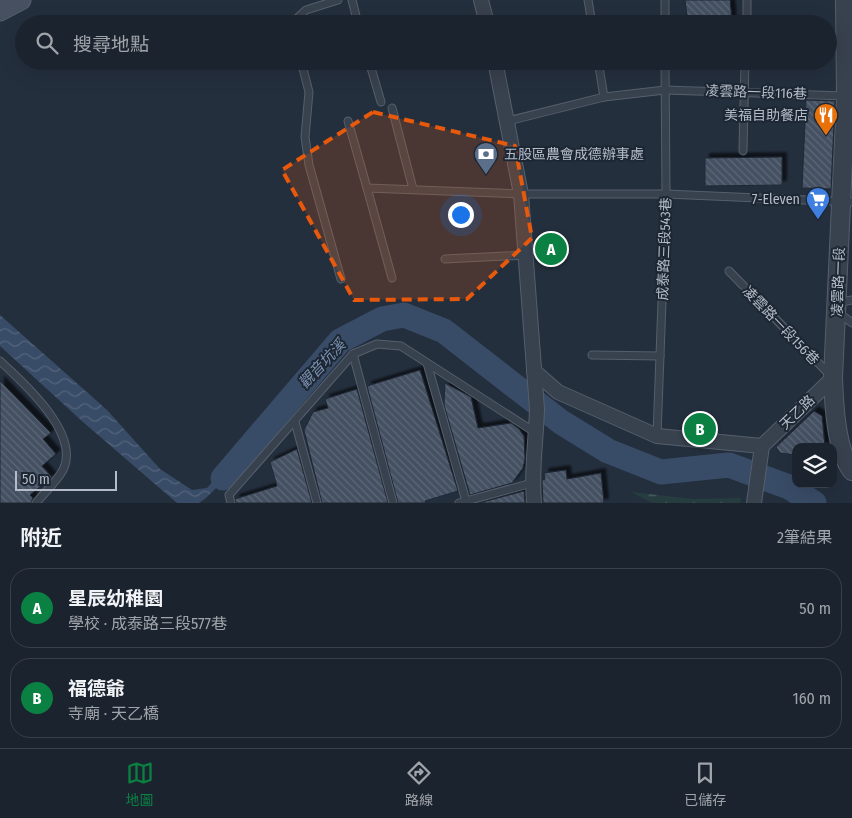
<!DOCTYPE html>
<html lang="zh-TW">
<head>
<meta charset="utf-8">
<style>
	body { margin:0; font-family:"Fira Sans Condensed","Noto Sans TC",sans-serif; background:#242b36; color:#f1f3f6 }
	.controls { position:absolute; right:15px; bottom:15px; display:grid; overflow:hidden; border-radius:10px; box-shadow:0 5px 20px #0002 }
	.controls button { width:45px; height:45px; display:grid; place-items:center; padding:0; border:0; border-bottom:1px solid #39404a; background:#1b232e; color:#f1f3f6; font:25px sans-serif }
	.scale { position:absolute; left:15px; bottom:12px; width:102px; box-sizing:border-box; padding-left:5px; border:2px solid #b4bcc9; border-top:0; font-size:14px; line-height:18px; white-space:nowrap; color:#b4bcc9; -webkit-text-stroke:4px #1d2633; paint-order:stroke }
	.you { position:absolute; left:460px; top:214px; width:18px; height:18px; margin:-12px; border:4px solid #fff; border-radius:50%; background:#1a73e8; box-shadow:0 0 0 8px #1a73e833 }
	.badge { display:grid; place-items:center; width:32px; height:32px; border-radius:50%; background:#0b8043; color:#fff; font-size:16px; font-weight:700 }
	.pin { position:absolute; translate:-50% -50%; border:2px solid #fff; box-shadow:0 1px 5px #0006 }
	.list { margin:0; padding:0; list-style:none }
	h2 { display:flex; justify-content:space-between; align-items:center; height:65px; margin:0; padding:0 20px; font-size:21px }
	h2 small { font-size:16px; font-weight:400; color:#a0a4aa }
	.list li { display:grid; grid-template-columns:32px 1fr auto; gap:15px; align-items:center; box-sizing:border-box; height:80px; margin:0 10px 10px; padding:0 10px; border:1px solid #39404a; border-radius:20px }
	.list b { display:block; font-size:19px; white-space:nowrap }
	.list p { margin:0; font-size:16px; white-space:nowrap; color:#a0a4aa }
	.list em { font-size:16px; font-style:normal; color:#a0a4aa }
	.icon { flex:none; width:28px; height:28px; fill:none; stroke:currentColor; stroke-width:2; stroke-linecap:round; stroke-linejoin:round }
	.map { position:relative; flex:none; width:852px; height:503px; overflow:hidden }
	.search { position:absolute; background:#1b232e; box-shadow:0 5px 20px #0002; left:15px; right:15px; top:15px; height:55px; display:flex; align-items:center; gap:12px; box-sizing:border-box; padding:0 18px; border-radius:28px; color:#a0a4aa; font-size:19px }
	.sheet { height:245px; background:#1b232e }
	nav { display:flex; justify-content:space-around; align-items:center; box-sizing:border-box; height:70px; border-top:1px solid #39404a; background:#1b232e; font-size:14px; color:#a0a4aa }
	nav a { display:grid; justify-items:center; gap:2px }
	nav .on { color:#0b8043 }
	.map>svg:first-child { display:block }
	.forest { fill:url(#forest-firs) }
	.water { fill:url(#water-waves) }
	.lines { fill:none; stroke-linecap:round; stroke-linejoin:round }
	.river { stroke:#394c67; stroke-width:25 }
	.building { fill:url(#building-back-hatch); stroke:#1f2835; filter:url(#shadow) }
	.service-casing { stroke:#565f6c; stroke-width:9 }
	.minor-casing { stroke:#565f6c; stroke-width:16 }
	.tertiary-casing { stroke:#565f6c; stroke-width:20 }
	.secondary-casing { stroke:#565f6c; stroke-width:21 }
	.service { stroke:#38414e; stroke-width:7 }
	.minor { stroke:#38414e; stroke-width:14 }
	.tertiary { stroke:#38414e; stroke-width:18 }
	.secondary { stroke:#465061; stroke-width:19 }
	.marked { fill:#e8590c; fill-opacity:0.2; stroke:#e8590c; stroke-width:4; stroke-dasharray:10 6; stroke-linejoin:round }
	.labels { text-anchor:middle; stroke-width:4; stroke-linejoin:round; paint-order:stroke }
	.street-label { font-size:14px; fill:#b4bcc9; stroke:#1d2633 }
	.poi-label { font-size:14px; fill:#b4bcc9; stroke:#1d2633; text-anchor:end }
	.water-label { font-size:15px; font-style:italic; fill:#7c92b1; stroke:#1d2633 }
</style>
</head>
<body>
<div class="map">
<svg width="852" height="503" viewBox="0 0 852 503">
	<defs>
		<pattern id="forest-firs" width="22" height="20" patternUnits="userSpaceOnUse" patternTransform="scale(1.25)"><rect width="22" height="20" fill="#263c3f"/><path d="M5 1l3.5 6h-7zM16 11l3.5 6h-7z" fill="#435659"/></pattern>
		<pattern id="water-waves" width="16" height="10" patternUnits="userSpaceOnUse" patternTransform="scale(1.25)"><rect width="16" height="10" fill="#394c67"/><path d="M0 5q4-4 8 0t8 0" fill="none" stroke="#53647b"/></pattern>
		<pattern id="building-back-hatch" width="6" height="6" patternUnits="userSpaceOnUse" patternTransform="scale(1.25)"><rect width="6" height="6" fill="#455162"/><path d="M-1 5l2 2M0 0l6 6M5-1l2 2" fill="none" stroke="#5d6877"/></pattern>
		<filter id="shadow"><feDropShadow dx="4.5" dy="-4.5" stdDeviation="1" flood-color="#0009"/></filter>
	</defs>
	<rect width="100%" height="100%" fill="#242f3e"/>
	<path class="forest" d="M631,492L693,499L741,498L740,503H652Z"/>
	<path class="water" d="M0,315L107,410L160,469L192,490L207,488L241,450L251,453L206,498L199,503H177L83,422L0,346Z"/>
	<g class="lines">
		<path class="river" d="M223,478L340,341L382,319L404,315L444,331L561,422L608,451L661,472L729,465L789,487L814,503"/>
	</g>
	<g class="building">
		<path d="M685,0H730L732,21L688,24Z"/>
		<path d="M806,100L835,101L831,189L802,188Z"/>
		<path d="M782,157V185L705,186V158Z"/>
		<path d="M420,370L458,491L425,501L426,503H398L367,386Z"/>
		<path d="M0,381L51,433L43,439L56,454L42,466L52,477L30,495L33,498L31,503H0Z"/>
		<path d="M445,383L471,397L478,428L511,423L519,429L524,436L525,459L523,468L512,483L470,495L444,405Z"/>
		<path d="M357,389L388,503H322L304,430L313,412L328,408L325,399Z"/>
		<path d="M814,411L822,416L825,447H796V455L780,453L776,447Z"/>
		<path d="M297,449L312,503H236L235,499L277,486L270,462Z"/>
		<path d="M566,470L567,479L601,473L604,503H543L542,480L545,479L544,473Z"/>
		<path d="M524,491L525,503H479Z"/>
	</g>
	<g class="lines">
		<g class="service-casing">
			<g id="service">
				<path d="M352,0L358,24"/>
				<path d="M588,0L592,24"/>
				<path d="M665,0V24"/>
				<path d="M295,24L294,21L306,10L338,0"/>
				<path d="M747,24V0"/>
				<path d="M301,61L309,92L305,137L309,165L341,279"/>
				<path d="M369,61L381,102"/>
				<path d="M598,61L604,97"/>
				<path d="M392,108L413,189"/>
				<path d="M348,121L367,188"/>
				<path d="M508,121L604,97L665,90L845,96"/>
				<path d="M743,151L745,61"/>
				<path d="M445,259L526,255"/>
				<path d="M729,271L831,376"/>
				<path d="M392,278L367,188L521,194H666L852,202"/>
				<path d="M837,303L852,300"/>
				<path d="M839,313L852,323"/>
				<path d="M353,354L393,503"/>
				<path d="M592,355L660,356"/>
				<path d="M0,361C24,383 81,434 63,470C57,481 44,493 36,503"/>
				<path d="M427,363L466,501"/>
				<path d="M295,422L317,503"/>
				<path d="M657,436L666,194L665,61"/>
				<path d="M231,503L229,495L353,354L377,344L401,346L536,433"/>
				<path d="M459,503L532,483"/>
			</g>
		</g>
		<g class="minor-casing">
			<g id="minor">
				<path d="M481,0L487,24"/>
				<path d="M495,61L521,194L537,409C536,442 531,470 534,503"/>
				<path d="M534,371L558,392L657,436L762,446"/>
				<path d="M762,446L833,378"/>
				<path d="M754,503L762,446"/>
			</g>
		</g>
		<g class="tertiary-casing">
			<path id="tertiary" d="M845,0L846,96L833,378C834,405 836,450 852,471"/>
		</g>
		<g class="secondary-casing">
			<path id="secondary" d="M0,11L21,0"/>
		</g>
		<use href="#service" class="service"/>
		<use href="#minor" class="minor"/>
		<use href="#tertiary" class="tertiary"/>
		<use href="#secondary" class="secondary"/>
	</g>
	<path class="marked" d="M373,112L515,146L532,238L467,299L354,300L282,170Z"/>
	<defs>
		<g id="restaurant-pin" transform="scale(1.25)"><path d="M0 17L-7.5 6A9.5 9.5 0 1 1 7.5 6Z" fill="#e8710a" stroke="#1d2633"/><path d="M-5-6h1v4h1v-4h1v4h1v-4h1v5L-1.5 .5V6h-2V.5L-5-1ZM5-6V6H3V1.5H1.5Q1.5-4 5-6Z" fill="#fff"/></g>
		<g id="bank-pin" transform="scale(1.25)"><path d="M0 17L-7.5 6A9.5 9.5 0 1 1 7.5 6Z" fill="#5c6f8a" stroke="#1d2633"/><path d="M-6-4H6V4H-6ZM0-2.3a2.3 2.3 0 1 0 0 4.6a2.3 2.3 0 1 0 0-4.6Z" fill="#fff"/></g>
		<g id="supermarket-pin" transform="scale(1.25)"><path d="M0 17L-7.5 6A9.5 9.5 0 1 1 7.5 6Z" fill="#3f7fe0" stroke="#1d2633"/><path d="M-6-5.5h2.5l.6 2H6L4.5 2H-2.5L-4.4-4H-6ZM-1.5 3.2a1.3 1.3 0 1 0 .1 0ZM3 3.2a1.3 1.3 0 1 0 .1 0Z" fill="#fff"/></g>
	</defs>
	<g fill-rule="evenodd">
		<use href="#restaurant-pin" x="826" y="115"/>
		<use href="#bank-pin" x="486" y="154"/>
		<use href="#supermarket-pin" x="818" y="199"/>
	</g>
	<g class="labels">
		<g class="street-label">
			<text transform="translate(756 92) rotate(2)" y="5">凌雲路一段116巷</text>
			<text transform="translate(664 249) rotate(-88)" y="5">成泰路三段543巷</text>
			<text transform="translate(838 282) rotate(-88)" y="5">凌雲路一段</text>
			<text transform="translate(781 325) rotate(46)" y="5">凌雲路一段156巷</text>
			<text transform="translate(797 412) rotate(-44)" y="5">天乙路</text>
		</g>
		<g class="poi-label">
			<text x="808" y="120">美福自助餐店</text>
			<text x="504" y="159" text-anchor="start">五股區農會成德辦事處</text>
			<text x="800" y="204">7-Eleven</text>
		</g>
		<g class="water-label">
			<text transform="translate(322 364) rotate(-47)" y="5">觀音坑溪</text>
		</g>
	</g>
</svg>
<div class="controls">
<button><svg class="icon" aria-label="layers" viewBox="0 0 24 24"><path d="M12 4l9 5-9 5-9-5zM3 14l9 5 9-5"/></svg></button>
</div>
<div class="scale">50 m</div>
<div class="you"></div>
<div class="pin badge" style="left:551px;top:249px">A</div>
<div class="pin badge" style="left:700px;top:429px">B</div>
<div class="search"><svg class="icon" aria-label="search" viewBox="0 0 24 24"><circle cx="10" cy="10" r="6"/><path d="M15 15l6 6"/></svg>搜尋地點</div>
</div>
<section class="sheet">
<h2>附近<small>2筆結果</small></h2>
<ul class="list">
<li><span class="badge">A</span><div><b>星辰幼稚園</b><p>學校 · 成泰路三段577巷</p></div><em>50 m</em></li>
<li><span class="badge">B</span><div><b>福德爺</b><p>寺廟 · 天乙橋</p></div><em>160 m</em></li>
</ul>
</section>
<nav>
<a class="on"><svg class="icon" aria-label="map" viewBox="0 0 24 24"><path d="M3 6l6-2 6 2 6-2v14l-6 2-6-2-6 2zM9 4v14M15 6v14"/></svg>地圖</a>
<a><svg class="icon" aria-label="directions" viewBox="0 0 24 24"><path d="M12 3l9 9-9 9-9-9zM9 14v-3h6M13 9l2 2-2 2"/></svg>路線</a>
<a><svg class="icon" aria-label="saved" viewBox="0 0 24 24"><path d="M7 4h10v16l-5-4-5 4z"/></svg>已儲存</a>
</nav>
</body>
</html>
